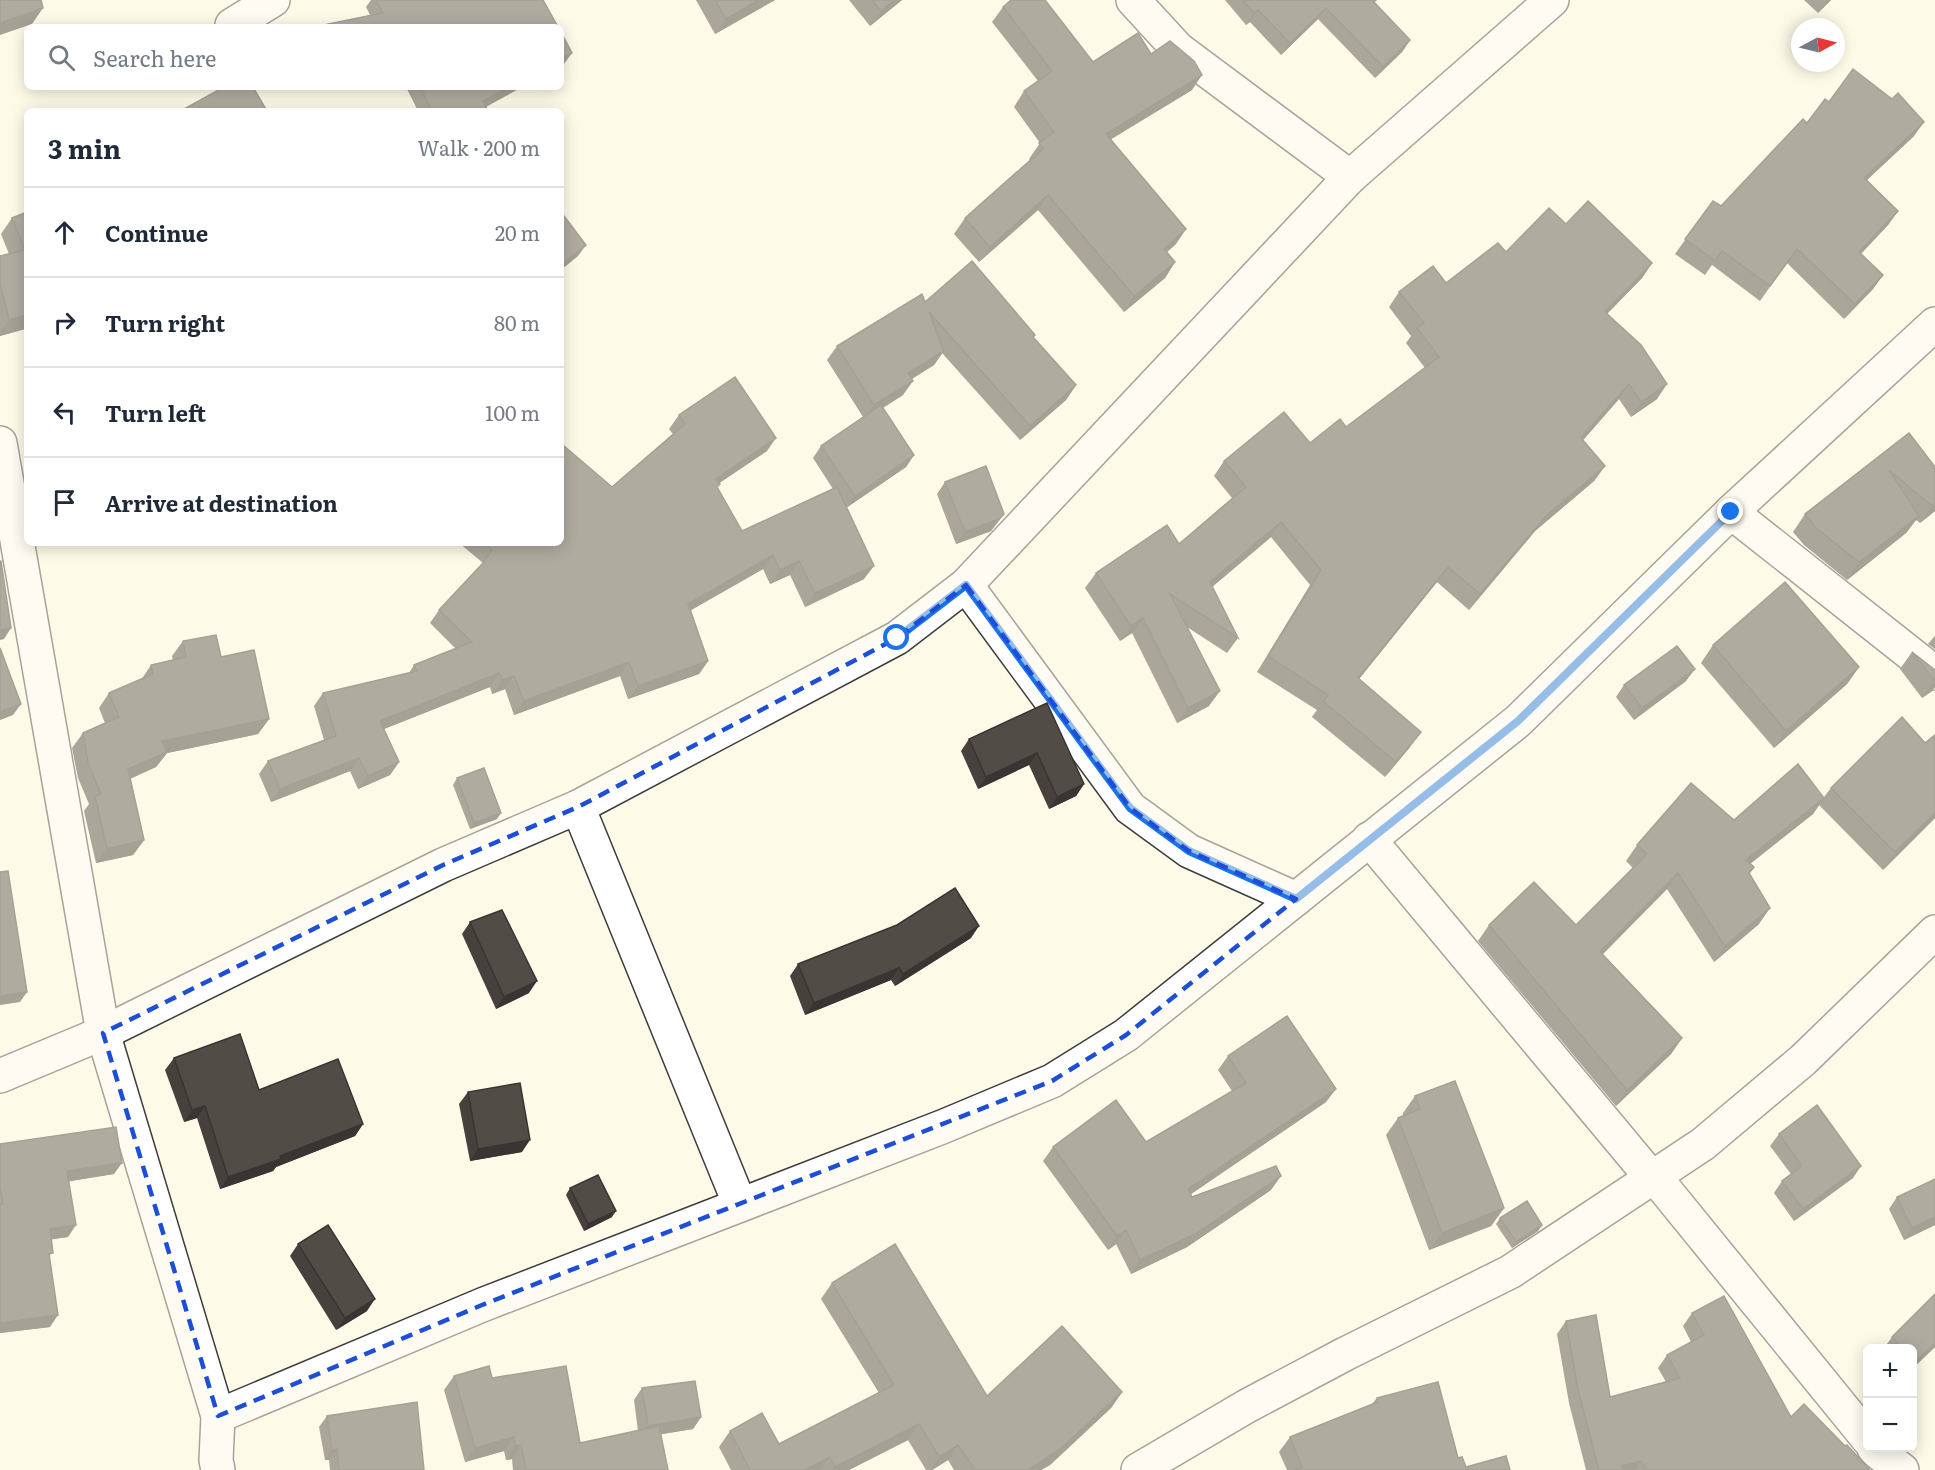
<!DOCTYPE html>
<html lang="en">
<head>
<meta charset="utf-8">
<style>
	body { margin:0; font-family:Literata,serif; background:#f2f2f3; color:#1f2937 }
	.controls { position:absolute; right:18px; bottom:18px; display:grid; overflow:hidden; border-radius:9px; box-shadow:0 3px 15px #0003 }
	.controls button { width:54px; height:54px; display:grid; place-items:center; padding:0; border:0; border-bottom:2px solid #e0e1e3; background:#fff; color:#1f2937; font:30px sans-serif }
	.compass { position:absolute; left:1791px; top:18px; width:54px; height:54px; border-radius:50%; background:#fff; box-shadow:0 3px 15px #0003; rotate:83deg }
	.stop { position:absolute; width:18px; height:18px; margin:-14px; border:4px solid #1a73e8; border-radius:50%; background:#fff }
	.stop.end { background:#1a73e8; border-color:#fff; box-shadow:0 2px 6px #0008 }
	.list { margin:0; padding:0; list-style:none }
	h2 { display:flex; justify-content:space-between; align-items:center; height:78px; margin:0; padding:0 24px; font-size:26px }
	h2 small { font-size:20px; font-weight:400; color:#747a83 }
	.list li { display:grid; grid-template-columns:39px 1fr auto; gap:18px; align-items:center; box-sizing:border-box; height:90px; padding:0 24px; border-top:2px solid #e0e1e3 }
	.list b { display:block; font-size:22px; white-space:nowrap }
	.list em { font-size:20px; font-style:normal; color:#747a83 }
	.icon { flex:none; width:33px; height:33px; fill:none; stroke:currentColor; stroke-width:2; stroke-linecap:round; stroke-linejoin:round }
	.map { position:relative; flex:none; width:1935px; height:1470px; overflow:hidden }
	.search { position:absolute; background:#fff; box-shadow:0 3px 15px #0003; left:24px; top:24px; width:540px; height:66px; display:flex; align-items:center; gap:15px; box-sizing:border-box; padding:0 21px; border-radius:9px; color:#747a83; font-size:22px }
	.panel { position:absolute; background:#fff; box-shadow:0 3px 15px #0003; left:24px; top:108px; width:540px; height:438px; border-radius:9px }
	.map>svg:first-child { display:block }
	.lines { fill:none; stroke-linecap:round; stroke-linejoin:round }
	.street-casing { stroke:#3d3d3d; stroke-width:36 }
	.street { stroke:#fff; stroke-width:33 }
	.wall { fill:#47413d }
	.shaded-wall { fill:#393532 }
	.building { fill:#524c47; stroke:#393532; stroke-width:1.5 }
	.route { stroke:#1a73e8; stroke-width:8 }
	.marked { fill:none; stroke:#1d4ed8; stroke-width:4.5; stroke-dasharray:12 8; stroke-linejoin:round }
</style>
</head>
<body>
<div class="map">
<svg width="1935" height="1470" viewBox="0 0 1935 1470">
	<rect width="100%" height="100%" fill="#fefae8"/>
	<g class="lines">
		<g class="street-casing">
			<g id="street">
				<path d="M1133,0L1178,49L1350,177"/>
				<path d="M232,25L273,0"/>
				<path d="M0,443L103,1033L218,1416L216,1460L218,1470"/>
				<path d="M1731,512L1935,673"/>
				<path d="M966,585L1130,808L1189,851L1296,899"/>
				<path d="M578,807L740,1205"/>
				<path d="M1369,839L1651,1177L1654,1176L1868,1439"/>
				<path d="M0,1076L103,1033L443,865L578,807L897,638L966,585L1350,177L1552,0"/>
				<path d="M218,1416L482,1305L942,1127L1052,1081L1126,1035L1518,721L1731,512L1935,324"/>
				<path d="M1874,1448L1879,1453L1902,1470"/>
				<path d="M1138,1470L1247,1406L1345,1354L1510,1272L1703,1144L1803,1060L1935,932"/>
			</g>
		</g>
		<use href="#street" class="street"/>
	</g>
	<g class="wall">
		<path d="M371,0H543L558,27H321L323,25L370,15L366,7Z"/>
		<path d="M696,0H775L715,34Z"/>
		<path d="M849,0H902L870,26Z"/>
		<path d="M1225,0H1377L1374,3L1410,40L1402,52L1375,78L1318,19L1281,55L1250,22L1246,25Z"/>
		<path d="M1804,0H1831L1818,13Z"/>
		<path d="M1003,7L1093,62L1151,54L1192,90L1111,139L1176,244L1167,252L1175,262L1165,278L1124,312L1038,210L979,262L954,234L965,218L1030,160L1029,159L1040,143L1014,107L1024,91L1038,81L992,22Z"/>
		<path d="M406,87H522L486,107L488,111H418Z"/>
		<path d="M1829,102L1914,136L1867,180L1898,211L1888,225L1861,254L1883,275L1873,289L1844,319L1787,263L1760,301L1712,265L1705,275L1675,254L1713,201L1721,206Z"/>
		<path d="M27,212V327L25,329L0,336V256L9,254L1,234L12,218Z"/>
		<path d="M1566,224L1652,263L1642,278L1607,314L1657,399L1631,417L1619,399L1583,440L1605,466L1594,481L1535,531L1469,610L1437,582L1359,679L1410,747L1385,777L1312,717L1317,710L1257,672L1310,585L1271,537L1212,587L1238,638L1227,653L1187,627L1209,706L1177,723L1132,633L1120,641L1085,588L1096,573L1179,544L1232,498L1214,476L1224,461L1310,443L1346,427L1425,368L1406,343L1411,336L1389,307L1399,292L1446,283L1506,252Z"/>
		<path d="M925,302L1033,337L1076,385L1066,400L1020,440L942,353L934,365L912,379L903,395L883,408L914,455L906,467L846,508L864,579L805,607L790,575L770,584L763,569L691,610L708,661L699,674L628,699L620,676L514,715L505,689L492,694L490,687L384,729L399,762L390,775L358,789L350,771L271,802L259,774L268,761L324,740L314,706L323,693L409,673L414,665L456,649L430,623L439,610L483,563L459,543H561L612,487L673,434L669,429L679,415L767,451L719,483L717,488L742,531L833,489L813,458L821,446L863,417L827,360L837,346Z"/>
		<path d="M1909,433L1935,511L1920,523L1916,520L1906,533L1847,580L1804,545L1793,532L1805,514Z"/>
		<path d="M945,482L1004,514L991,531L956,544L937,494Z"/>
		<path d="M1935,636V649L1928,644L1933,638Z"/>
		<path d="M183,641L221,657L269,719L258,734L167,753L156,767L130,779L144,840L133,855L96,863L84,811L89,804L78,778L72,748L83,733L105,723L99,708L109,693L141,680L151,665L173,660L172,656Z"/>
		<path d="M1713,645L1859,667L1847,684L1774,748L1701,663Z"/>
		<path d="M1912,652L1935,670V687L1932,691L1922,698L1900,669Z"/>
		<path d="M1686,681L1634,720L1616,697L1624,685Z"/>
		<path d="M1047,703L1084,784L1076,796L1049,809L1029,765L978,789L961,751L969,739Z"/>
		<path d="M1935,735V818L1883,870L1819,805L1813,814L1750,863L1754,867L1749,874L1759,924L1714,962L1667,889L1603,954L1682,1038L1671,1054L1616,1106L1478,941L1489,925H1576L1633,868L1626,861L1637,845L1824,797L1831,788L1925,743Z"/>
		<path d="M457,778L497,819L470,829L453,785Z"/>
		<path d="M470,922L529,993L496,1009L462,934Z"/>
		<path d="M971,938L895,986L891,980L805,1015L790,976L798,964Z"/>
		<path d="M1228,1056L1326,1102L1191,1194L1192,1197L1271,1190L1187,1247L1131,1274L1116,1244L1108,1250L1043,1161L1053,1147L1146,1142L1232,1091L1218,1070Z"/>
		<path d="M174,1058L259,1090L363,1124L355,1136L276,1167L273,1171L220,1189L197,1118L184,1122L165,1070Z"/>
		<path d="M468,1092L522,1152L470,1161L459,1104Z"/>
		<path d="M1415,1096L1504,1208L1491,1226L1429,1250L1386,1135L1398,1118L1403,1116V1113Z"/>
		<path d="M1779,1134L1853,1178L1794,1221L1774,1193L1782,1181L1791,1174L1770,1146Z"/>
		<path d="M0,1144L114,1174L69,1181L68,1237L51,1239L50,1258V1327L0,1333Z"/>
		<path d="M570,1188L612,1217L584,1231L566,1195Z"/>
		<path d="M1897,1197L1935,1225L1904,1240L1889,1209Z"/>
		<path d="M1500,1218L1542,1225L1538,1231L1512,1248L1496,1224Z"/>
		<path d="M298,1244L367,1311L336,1330L290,1256Z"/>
		<path d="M832,1283L987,1396L1122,1392L1111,1408L1050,1465L1041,1470H954L948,1460L932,1470H926L908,1440L849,1470H731L719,1447L730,1431L779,1444L879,1393L821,1299Z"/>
		<path d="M1935,1294V1347L1912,1369V1348H1884L1892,1337Z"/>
		<path d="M1692,1313L1791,1417L1845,1446L1870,1470H1586L1569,1403L1557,1334L1566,1321L1610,1397L1666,1382L1658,1368L1667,1355L1691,1342L1683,1326Z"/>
		<path d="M454,1376L580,1443L638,1431L634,1400L642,1388L701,1417L693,1429L661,1434L668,1470H513L512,1459L506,1460L504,1451L465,1462L444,1390Z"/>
		<path d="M1377,1398L1458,1458L1466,1467L1510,1470H1287L1279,1452L1290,1437L1372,1404Z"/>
		<path d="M327,1416L424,1470H330L329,1460H325L319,1427Z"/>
	</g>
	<g class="shaded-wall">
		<path d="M759,0H775L715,34L726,19Z"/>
		<path d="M894,0H902L870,26L881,11Z"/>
		<path d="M1828,0H1831L1818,13Z"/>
		<path d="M43,8L32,24L0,35V23Z"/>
		<path d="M1326,8L1318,19L1281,55L1290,43Z"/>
		<path d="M1258,10L1250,22L1246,25L1254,13Z"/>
		<path d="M1410,40L1402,52L1375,78L1383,67Z"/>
		<path d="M572,53L564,64L561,66V59Z"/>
		<path d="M1202,75L1192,90L1095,149L1106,134Z"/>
		<path d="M509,87H522L477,111L483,101Z"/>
		<path d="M1924,122L1914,136L1854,192L1864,178Z"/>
		<path d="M1048,195L1038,210L979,262L990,247Z"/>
		<path d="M1898,211L1888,225L1849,266L1859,252Z"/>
		<path d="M1186,229L1176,244L1153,264L1164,249Z"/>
		<path d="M586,245L578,256L561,270V265Z"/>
		<path d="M1175,262L1165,278L1124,312L1134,296Z"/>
		<path d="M1652,263L1642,278L1594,327L1605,312Z"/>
		<path d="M1883,275L1873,289L1844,319L1855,304Z"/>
		<path d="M27,315V327L25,329L0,336V332L9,320Z"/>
		<path d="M944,351L934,365L898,387L908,373Z"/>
		<path d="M913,381L903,395L864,419L874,405Z"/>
		<path d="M1629,384L1619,399L1571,454L1581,438Z"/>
		<path d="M1667,384L1657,399L1631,417L1641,402Z"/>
		<path d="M1076,385L1066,400L1020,440L1030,426Z"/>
		<path d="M776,438L767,451L706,492L716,479Z"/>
		<path d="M914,455L906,467L846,508L855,496Z"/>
		<path d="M1605,466L1594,481L1535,531L1469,610L1480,594L1546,516Z"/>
		<path d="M1935,503V511L1920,523L1932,506Z"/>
		<path d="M1004,514L991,531L956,544L965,532Z"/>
		<path d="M1919,516L1906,533L1847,580L1859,562Z"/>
		<path d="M1281,522L1271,537L1199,598L1210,582Z"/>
		<path d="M773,555L763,569L679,617L688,604Z"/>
		<path d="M799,561L790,575L770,584L780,570Z"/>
		<path d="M874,566L864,579L805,607L815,593Z"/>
		<path d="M1448,567L1437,582L1347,694L1358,678Z"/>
		<path d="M1143,618L1132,633L1120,641L1131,626Z"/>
		<path d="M11,628L4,639L0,640V630Z"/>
		<path d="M708,661L699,674L628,699L638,686Z"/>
		<path d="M629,662L620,676L514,715L524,701Z"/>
		<path d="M1859,667L1847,684L1774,748L1786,731Z"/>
		<path d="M1695,669L1686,681L1634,720L1642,708Z"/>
		<path d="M499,673L490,687L371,734L380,721Z"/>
		<path d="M514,676L505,689L492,694L502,680Z"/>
		<path d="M1935,680V687L1932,691L1922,698Z"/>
		<path d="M1220,691L1209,706L1177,723L1188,708Z"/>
		<path d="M21,704L13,715L0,720V712Z"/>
		<path d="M269,719L258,734L167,753L156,767L117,784L128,769L162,741Z"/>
		<path d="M1421,732L1410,747L1385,777L1396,762Z"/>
		<path d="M1037,753L1029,765L978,789L986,777Z"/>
		<path d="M359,758L350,771L271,802L280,789Z"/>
		<path d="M399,762L390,775L358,789L368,776Z"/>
		<path d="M1084,784L1076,796L1049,809L1057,797Z"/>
		<path d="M1824,798L1813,814L1735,876L1746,860Z"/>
		<path d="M501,813L497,819L470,829L474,823Z"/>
		<path d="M1935,813V818L1883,870L1895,852Z"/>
		<path d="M144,840L133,855L96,863L107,849Z"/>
		<path d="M1678,873L1667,889L1589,968L1600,952Z"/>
		<path d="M1770,908L1759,924L1714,962L1725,946Z"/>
		<path d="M979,926L971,938L895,986L903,974Z"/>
		<path d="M899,968L891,980L805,1015L814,1003Z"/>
		<path d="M537,981L529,993L496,1009L504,997Z"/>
		<path d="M27,992L20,1002L0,1005V996Z"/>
		<path d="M1682,1038L1671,1054L1616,1106L1627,1090Z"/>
		<path d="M1336,1089L1326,1102L1178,1203L1188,1189Z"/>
		<path d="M205,1106L197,1118L184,1122L192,1110Z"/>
		<path d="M363,1124L355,1136L276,1167L273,1171L220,1189L228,1177Z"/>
		<path d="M530,1140L522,1152L470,1161L478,1149Z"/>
		<path d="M122,1163L114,1174L59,1183L67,1171Z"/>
		<path d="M1861,1166L1853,1178L1794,1221L1803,1209Z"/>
		<path d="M1281,1176L1271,1190L1187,1247L1131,1274L1140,1260Z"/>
		<path d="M1504,1208L1491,1226L1429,1250L1442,1233Z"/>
		<path d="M616,1211L612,1217L584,1231L588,1224Z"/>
		<path d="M1935,1217V1225L1904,1240L1912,1228Z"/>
		<path d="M76,1225L68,1237L42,1241L50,1229Z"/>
		<path d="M1542,1225L1538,1231L1512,1248L1516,1242Z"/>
		<path d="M1126,1230L1116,1244L1108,1250L1117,1236Z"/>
		<path d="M375,1299L367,1311L336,1330L345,1318Z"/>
		<path d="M58,1315L50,1327L0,1333V1323Z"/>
		<path d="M1935,1343V1347L1912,1369V1366L1916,1361Z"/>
		<path d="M1122,1392L1111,1408L1050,1465L1041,1470H1028Z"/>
		<path d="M701,1417L693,1429L639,1438L648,1426Z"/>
		<path d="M919,1424L908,1440L849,1470H833L835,1467Z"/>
		<path d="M514,1437L504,1451L465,1462L475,1448Z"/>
		<path d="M521,1445L512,1459L506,1460L515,1446Z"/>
		<path d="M958,1445L948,1460L932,1470H930L939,1457Z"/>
		<path d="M337,1449L329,1460H325L332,1450Z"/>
		<path d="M830,1457L820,1470H805Z"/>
		<path d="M1641,1461L1635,1470H1619L1622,1466Z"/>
	</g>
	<g class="building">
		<path d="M0,0H41L43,8L0,23Z"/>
		<path d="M376,0H543L558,27H323V25L383,13Z"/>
		<path d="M715,0H759L726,19Z"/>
		<path d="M872,0H894L881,11Z"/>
		<path d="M1011,0H1045L1093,62L1138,33L1151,54L1170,41L1194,61L1202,75L1106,134L1186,229L1164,249L1175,262L1134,296L1048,195L990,247L965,218L1043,149L1039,143L1054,132L1024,91L1052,71L1003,7Z"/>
		<path d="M1243,0H1372L1410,40L1383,67L1326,8L1290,43L1258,10L1254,13Z"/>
		<path d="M561,32L572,53L561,59Z"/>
		<path d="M1853,69L1892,99L1898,93L1924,122L1864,178L1898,211L1859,252L1883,275L1855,304L1797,249L1770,286L1722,251L1715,261L1685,239L1713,201L1721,206L1803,119L1807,123L1825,99L1829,102Z"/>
		<path d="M224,87H253L267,111H185L184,109Z"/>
		<path d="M420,87H509L483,101L488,111H432Z"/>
		<path d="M1588,201L1652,263L1605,312L1641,345L1667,384L1641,402L1629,384L1581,438L1605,466L1546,516L1480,594L1448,567L1358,678L1421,732L1396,762L1323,701L1328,695L1268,656L1321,570L1281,522L1210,582L1238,638L1170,594L1220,691L1188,708L1143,618L1131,626L1096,573L1167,525L1179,544L1246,487L1224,461L1284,412L1310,443L1340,419L1346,427L1439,357L1417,328L1424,323L1399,292L1433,266L1446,283L1498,243L1506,252L1549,208L1566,224Z"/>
		<path d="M27,212V315L9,320L0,283V256L25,250L12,218Z"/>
		<path d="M561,212L586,245L561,265Z"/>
		<path d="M972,261L1035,335L1033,337L1076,385L1030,426L929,312L944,351L908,373L913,381L874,405L837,346L922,294L925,302Z"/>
		<path d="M735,377L776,438L716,479L720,484L717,487L742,531L837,487L874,566L815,593L799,561L780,570L773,555L688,604L708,661L638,686L629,662L524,701L514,676L502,680L499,673L380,721L399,762L368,776L359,758L280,789L268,761L336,736L323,693L417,671L414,665L472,642L439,610L483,563L492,550L484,543H561V449L564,446L612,487L685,424L679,415Z"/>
		<path d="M881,405L914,455L855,496L821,446Z"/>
		<path d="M1909,433L1935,467V503L1932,506L1889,470L1919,516L1859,562L1816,528L1805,514Z"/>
		<path d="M986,466L1004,514L999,519L965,532L945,482Z"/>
		<path d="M1,561L11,628L0,630V562Z"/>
		<path d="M1785,582L1859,667L1786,731L1713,645Z"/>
		<path d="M216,635L221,657L254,650L269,719L162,741L167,752L128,769L144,840L107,849L95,796L101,794L88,763L83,733L119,717L109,693L153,674L151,665L186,657L183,641Z"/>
		<path d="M1677,646L1695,669L1642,708L1624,685Z"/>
		<path d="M0,648L21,704L0,712Z"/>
		<path d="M1912,652L1935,670V680H1934Z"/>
		<path d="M1047,703L1084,784L1057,797L1037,753L986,777L969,739Z"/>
		<path d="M1902,717L1925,743L1935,735V813L1895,852L1831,788Z"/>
		<path d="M1798,764L1824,798L1746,860L1754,867L1749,873L1770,908L1725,946L1678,873L1600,952L1682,1038L1627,1090L1489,925L1534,882L1576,925L1647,854L1637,845L1691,783L1734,820Z"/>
		<path d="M484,768L501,813L474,823L457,778Z"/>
		<path d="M8,871L27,992L0,996V872Z"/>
		<path d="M955,888L979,926L903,974L899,968L814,1003L798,964L897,925Z"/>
		<path d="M502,910L537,981L504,997L470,922Z"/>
		<path d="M1287,1016L1336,1089L1188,1189L1192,1197L1276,1166L1281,1176L1197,1233L1140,1260L1126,1230L1117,1236L1053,1147L1116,1100L1146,1142L1246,1083L1228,1056Z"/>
		<path d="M240,1034L259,1090L338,1059L363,1124L280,1156L281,1159L228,1177L205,1106L192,1110L174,1058Z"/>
		<path d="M1455,1081L1504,1208L1442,1233L1398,1118L1420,1109L1415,1096Z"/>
		<path d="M520,1083L530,1140L478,1149L468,1092Z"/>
		<path d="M1817,1105L1861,1166L1803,1209L1782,1181L1802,1166L1779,1134Z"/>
		<path d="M116,1127L122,1163L67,1171L76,1225L50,1229L53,1253L49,1254L58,1315L0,1323V1204H3L0,1186V1144Z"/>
		<path d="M598,1175L616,1211L588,1224L570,1188Z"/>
		<path d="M1935,1179V1217L1912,1228L1897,1197Z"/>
		<path d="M1527,1201L1542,1225L1516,1242L1500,1218Z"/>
		<path d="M328,1225L375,1299L345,1318L298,1244Z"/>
		<path d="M895,1244L987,1396L1062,1326L1122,1392L1060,1449L1028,1470H975L958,1445L939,1457L919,1424L835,1467L830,1457L805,1470H750L730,1431L762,1413L779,1444L894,1385L832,1283Z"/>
		<path d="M1935,1294V1343L1916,1361L1912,1358V1348H1903L1892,1337Z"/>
		<path d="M1724,1296L1791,1417L1804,1404L1845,1446L1847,1445L1870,1470H1647L1641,1461L1622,1466L1623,1470H1599L1578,1390L1566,1321L1596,1315L1610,1397L1680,1378L1667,1355L1704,1335L1692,1313Z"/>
		<path d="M489,1366L492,1378L566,1366L580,1443L659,1426L668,1470H526L521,1445L515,1446L514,1437L475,1448L454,1376Z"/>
		<path d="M695,1381L701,1417L648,1426L642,1388Z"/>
		<path d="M1438,1382L1458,1458L1462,1457L1466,1467L1506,1456L1510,1470H1295L1302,1467L1290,1437L1378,1402L1377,1398Z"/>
		<path d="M417,1402L424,1470H339L337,1449L332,1450L327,1416Z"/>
	</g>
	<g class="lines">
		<path class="route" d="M897,638L966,585L1130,808L1189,851L1296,899L1518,721L1731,512"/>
	</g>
	<path d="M0 0H1935V1470H0ZM966,585L1130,808L1189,851L1296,899L1126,1035L1052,1081L482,1305L218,1416L103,1033L443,865L578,807L897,638Z" fill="#fefae8" fill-opacity=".55" fill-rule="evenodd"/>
	<path class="marked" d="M966,585L1130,808L1189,851L1296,899L1126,1035L1052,1081L482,1305L218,1416L103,1033L443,865L578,807L897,638Z"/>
</svg>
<div class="controls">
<button>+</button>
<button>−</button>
</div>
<svg class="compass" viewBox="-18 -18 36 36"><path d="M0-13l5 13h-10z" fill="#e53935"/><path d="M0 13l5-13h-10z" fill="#747a83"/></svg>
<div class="stop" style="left:897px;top:638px"></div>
<div class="stop end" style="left:1731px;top:512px"></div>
<div class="search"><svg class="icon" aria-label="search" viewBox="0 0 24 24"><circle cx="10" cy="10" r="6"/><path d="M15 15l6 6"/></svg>Search here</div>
<section class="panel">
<h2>3 min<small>Walk · 200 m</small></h2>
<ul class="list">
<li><svg class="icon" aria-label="ahead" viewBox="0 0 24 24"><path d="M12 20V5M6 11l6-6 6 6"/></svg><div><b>Continue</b></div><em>20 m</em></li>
<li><svg class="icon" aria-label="right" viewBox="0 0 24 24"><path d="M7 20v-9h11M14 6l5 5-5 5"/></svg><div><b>Turn right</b></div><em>80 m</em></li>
<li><svg class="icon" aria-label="left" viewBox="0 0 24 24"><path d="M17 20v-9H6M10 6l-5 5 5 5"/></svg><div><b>Turn left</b></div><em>100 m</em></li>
<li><svg class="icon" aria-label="arrive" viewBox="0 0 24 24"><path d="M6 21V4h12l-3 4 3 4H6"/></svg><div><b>Arrive at destination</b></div></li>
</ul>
</section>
</div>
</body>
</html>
